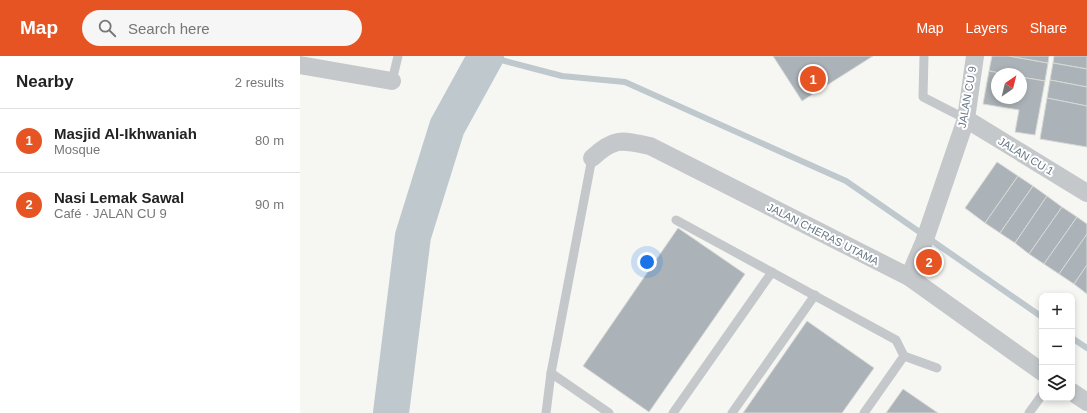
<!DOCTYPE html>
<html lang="en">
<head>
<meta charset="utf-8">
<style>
	body { margin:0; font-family:Arial,sans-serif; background:#f6f6f6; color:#222 }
	.controls { position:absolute; right:12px; bottom:12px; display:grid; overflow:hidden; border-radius:8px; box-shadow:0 2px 6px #0003 }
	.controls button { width:36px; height:36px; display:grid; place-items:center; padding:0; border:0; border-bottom:1px solid #e0e0e0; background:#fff; color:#222; font:20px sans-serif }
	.compass { position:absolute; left:691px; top:12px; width:36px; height:36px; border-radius:50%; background:#fff; box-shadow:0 2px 6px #0003; rotate:35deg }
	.you { position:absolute; left:347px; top:206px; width:14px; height:14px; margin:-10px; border:3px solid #fff; border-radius:50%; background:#1a73e8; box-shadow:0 0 0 6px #1a73e833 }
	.badge { display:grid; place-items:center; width:26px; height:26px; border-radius:50%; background:#e75423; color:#fff; font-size:13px; font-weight:700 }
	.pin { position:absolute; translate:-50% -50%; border:2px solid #fff; box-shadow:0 1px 4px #0006 }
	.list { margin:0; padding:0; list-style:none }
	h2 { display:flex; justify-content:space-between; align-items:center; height:52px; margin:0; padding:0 16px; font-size:17px }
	h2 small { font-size:13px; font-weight:400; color:#767676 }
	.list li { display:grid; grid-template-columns:26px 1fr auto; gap:12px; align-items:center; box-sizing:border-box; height:64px; padding:0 16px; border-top:1px solid #e0e0e0 }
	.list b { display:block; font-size:15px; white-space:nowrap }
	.list p { margin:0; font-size:13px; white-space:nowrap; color:#767676 }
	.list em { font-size:13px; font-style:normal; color:#767676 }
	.icon { flex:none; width:22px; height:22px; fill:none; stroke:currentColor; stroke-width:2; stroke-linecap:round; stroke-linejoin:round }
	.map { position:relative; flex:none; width:787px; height:357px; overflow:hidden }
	header { display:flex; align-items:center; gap:24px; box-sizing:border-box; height:56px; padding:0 20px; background:#e75423; color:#fff }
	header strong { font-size:19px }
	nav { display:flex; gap:22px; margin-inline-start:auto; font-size:14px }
	.search { width:280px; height:36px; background:#f6f6f6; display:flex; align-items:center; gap:10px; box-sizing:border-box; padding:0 14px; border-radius:22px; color:#767676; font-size:15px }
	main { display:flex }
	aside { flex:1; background:#fff }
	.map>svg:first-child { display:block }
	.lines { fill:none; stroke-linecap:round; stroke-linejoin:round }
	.stream { stroke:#bec8cd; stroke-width:6 }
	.river { stroke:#bec8cd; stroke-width:36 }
	.building { fill:#abb3b8; stroke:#d8d8d6 }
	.service { stroke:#c4c8cb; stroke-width:9 }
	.minor { stroke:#c4c8cb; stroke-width:18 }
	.labels { text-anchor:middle; stroke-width:4; stroke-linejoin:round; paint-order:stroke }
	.street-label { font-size:11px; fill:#657685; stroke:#fff }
</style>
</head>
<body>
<header>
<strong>Map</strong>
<div class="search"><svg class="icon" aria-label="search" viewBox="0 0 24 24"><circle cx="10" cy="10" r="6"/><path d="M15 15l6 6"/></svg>Search here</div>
<nav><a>Map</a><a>Layers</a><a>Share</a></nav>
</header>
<main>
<aside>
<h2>Nearby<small>2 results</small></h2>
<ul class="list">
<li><span class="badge">1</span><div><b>Masjid Al-Ikhwaniah</b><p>Mosque</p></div><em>80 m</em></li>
<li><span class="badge">2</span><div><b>Nasi Lemak Sawal</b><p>Café · JALAN CU 9</p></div><em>90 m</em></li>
</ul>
</aside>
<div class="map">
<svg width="787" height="357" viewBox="0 0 787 357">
	<rect width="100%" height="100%" fill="#f6f7f3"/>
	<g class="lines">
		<g class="stream">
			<path d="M186,0L262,20L325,26L546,125L742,261"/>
			<path d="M772,282L787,292"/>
		</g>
		<path class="river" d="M91,357L113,180L147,71L186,0"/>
	</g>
	<g class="building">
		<path d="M473,0H573L502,45Z"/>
		<path d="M692,0H709L748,7L745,25L721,21V18H706L689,15Z"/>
		<path d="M709,0H749L748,7Z"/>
		<path d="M754,0H787V13L753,7Z"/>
		<path d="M753,7L787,13V31L750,24Z"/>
		<path d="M689,15L706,18H697V42H721V21L745,25L735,79L715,76L719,54L683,48Z"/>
		<path d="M750,24L787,31V50L747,42Z"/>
		<path d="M747,42L787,50V91L740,83Z"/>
		<path d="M697,106L718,120L685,167L665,152Z"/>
		<path d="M718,120L733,130L700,177L685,167Z"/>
		<path d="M733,130L747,140L715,187L700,177Z"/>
		<path d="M747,140L762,151L729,198L715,187Z"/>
		<path d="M762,151L777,161L744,208L729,198Z"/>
		<path d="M777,161L787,168V178L759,218L744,208Z"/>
		<path d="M378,172L445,218L349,356L283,310Z"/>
		<path d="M787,178V209L774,228L759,218Z"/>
		<path d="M787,209V238L774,228Z"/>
		<path d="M507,265L574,312L542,357H443Z"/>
		<path d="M603,333L638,357H586Z"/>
	</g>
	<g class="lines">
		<g class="service">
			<path d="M624,0L623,41L666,63"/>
			<path d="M92,25L98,0"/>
			<path d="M376,164L596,284L604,300L637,312"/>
			<path d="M251,317L309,357"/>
			<path d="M246,357L251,317L292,102"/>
			<path d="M373,357L472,216"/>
			<path d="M432,357L515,239"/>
			<path d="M564,357L604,300"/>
			<path d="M729,357L742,339"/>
		</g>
		<g class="minor">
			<path d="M0,9L92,25"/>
			<path d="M666,63L787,137"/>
			<path d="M292,102C314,81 322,84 350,90L609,221L742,316"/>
			<path d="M609,221L624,186L666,63L675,0"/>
			<path d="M772,336L787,346"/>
		</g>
	</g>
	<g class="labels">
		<g class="street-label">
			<text transform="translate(667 41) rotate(-80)" y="4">JALAN CU 9</text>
			<text transform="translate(726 100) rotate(31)" y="4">JALAN CU 1</text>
			<text transform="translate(523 178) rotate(27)" y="4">JALAN CHERAS UTAMA</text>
		</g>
	</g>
</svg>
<div class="controls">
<button>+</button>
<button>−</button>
<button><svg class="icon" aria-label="layers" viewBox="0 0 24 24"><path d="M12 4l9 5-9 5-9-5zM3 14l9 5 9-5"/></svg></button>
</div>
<svg class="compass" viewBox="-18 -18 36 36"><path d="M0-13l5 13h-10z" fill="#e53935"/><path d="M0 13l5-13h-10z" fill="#767676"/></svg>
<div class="you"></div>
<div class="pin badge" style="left:513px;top:23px">1</div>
<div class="pin badge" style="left:629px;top:206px">2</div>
</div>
</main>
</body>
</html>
